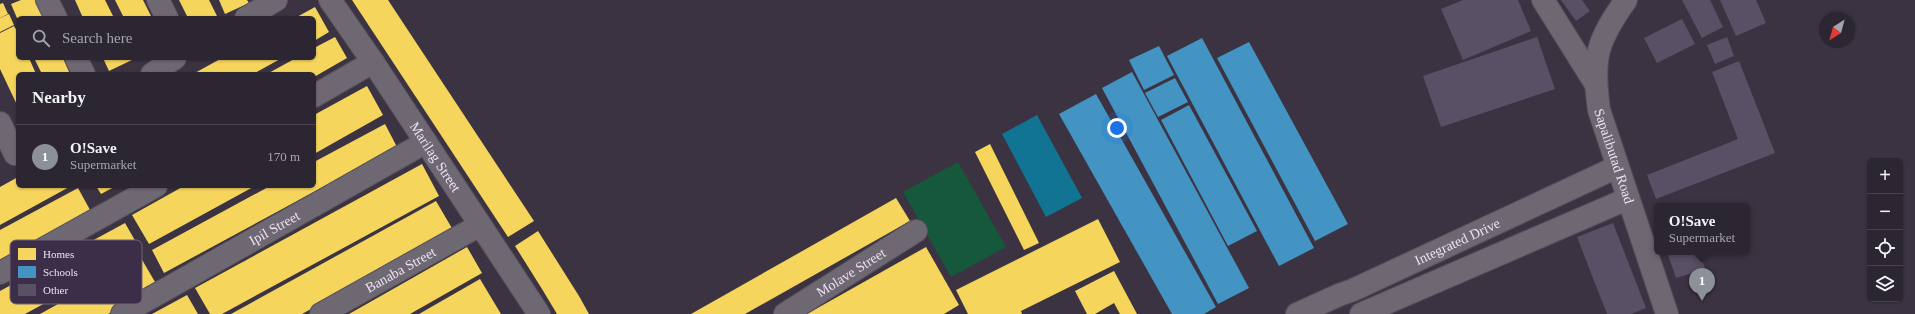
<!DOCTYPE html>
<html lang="en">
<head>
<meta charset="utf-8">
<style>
	body { margin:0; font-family:Georgia,serif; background:#342e3a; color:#f1f3f6 }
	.controls { position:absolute; right:12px; bottom:12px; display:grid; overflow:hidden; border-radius:6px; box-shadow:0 1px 3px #0004 }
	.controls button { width:36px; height:36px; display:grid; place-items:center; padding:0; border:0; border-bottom:1px solid #48434d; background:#2c2632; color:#f1f3f6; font:20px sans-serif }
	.compass { position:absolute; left:1819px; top:12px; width:36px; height:36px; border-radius:50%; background:#2c2632; box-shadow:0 1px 3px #0004; rotate:216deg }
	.you { position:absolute; left:1117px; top:128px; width:14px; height:14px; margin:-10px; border:3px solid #fff; border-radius:50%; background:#1a73e8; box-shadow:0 0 0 6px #1a73e833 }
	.badge { display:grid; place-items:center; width:26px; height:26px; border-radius:50%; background:#8c9099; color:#fff; font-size:13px; font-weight:700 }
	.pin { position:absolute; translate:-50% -33px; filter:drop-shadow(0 1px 2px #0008) }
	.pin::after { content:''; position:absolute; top:21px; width:14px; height:12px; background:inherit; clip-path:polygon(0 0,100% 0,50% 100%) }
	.popup { position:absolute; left:1654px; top:203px; width:96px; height:52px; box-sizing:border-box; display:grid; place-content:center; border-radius:6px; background:#2c2632; filter:drop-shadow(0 1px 3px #0005); font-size:13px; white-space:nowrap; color:#a6a5ac }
	.popup b { font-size:15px; color:#f1f3f6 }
	.popup::after { content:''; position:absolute; left:50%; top:100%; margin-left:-8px; border:8px solid transparent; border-top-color:#2c2632 }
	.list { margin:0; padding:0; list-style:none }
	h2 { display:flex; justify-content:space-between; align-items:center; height:52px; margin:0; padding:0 16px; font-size:17px }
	h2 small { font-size:13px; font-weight:400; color:#a6a5ac }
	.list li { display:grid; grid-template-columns:26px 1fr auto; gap:12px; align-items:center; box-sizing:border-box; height:64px; padding:0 16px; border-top:1px solid #48434d }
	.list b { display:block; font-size:15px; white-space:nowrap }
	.list p { margin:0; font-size:13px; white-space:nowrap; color:#a6a5ac }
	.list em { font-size:13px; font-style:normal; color:#a6a5ac }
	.icon { flex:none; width:22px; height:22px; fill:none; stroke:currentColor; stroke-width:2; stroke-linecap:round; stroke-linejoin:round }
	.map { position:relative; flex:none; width:1915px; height:314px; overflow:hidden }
	.search { position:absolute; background:#2c2632; box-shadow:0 1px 3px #0004; left:16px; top:16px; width:300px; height:44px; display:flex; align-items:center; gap:10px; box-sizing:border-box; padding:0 14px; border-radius:6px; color:#a6a5ac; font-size:15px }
	.panel { position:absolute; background:#2c2632; box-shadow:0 1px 3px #0004; left:16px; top:72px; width:300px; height:116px; border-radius:6px }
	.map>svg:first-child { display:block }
	.green { fill:#15583b }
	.water { fill:#117492 }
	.homes { fill:#f6d55c }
	.schools { fill:#4393c3 }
	.building { fill:#585065 }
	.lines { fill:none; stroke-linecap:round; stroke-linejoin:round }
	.minor-casing { stroke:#57505c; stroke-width:24 }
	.minor { stroke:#6e6873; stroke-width:22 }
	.labels { text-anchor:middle; stroke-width:4; stroke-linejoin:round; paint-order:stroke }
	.street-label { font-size:14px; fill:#ebe2f3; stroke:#3c2d48 }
	.key { fill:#3c2d48; stroke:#71637b; stroke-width:1 }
	.key-label { font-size:11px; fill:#ebe2f3 }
</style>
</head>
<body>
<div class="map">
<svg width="1915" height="314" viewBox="0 0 1915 314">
	<rect width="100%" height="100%" fill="#3b3342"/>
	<path class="green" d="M958,162L1006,247L951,277L903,192Z"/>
	<path class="water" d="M1037,115L1082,198L1046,217L1002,134Z"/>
	<g class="homes">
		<path d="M21,0H38L45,18H17L11,4Z"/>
		<path d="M75,0H105L114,18H83Z"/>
		<path d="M115,0H143L152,18H124Z"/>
		<path d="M179,0H209L217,16L188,18Z"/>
		<path d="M219,0H247L249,3L225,14Z"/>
		<path d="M352,0H388L534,221L508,237Z"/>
		<path d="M3,3L8,14L0,18V4Z"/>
		<path d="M315,7L329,32L314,41V18H295Z"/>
		<path d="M9,14L14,25L0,32V18Z"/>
		<path d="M14,26L18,33V58H29L36,74H18V107L0,69V33Z"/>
		<path d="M335,37L347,58L314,77V74H267L296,58H314V48Z"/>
		<path d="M34,58H63L70,74H42Z"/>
		<path d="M103,58H133L134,59L109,71Z"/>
		<path d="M222,58H282L253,74H193Z"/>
		<path d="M367,86L383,115L314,154V115Z"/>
		<path d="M385,124L397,147L164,273L152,250L270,186H314V162Z"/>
		<path d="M990,144L1039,243L1024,250L975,152Z"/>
		<path d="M422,164L439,196L222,314H210L195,288Z"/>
		<path d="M18,177V186H71L0,225V187Z"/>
		<path d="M96,186H116L101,194Z"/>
		<path d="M184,186H255L149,244L132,215Z"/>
		<path d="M78,188L95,219L0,270V230Z"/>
		<path d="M896,198L910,221L745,314H691Z"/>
		<path d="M436,201L453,230L302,314H231Z"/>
		<path d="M1098,219L1120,262L1021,311L1022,314H968L956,290Z"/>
		<path d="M125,223L141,251L25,314H0V291Z"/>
		<path d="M538,231L579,296L589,314H557L542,289L515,246Z"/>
		<path d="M467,247L482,273L410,314H349Z"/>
		<path d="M926,247L959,305L944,314H807Z"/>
		<path d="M141,258L158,287L108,314H40Z"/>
		<path d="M1114,271L1137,314H1120L1114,303L1095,314H1087L1075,291Z"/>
		<path d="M480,279L501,314H419Z"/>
		<path d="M187,295L198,314H152Z"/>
	</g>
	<g class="schools">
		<path d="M1202,38L1314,248L1279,266L1167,56Z"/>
		<path d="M1249,42L1348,224L1315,241L1217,58Z"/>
		<path d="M1159,46L1174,75L1144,90L1129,60Z"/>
		<path d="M1132,72L1249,288L1218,304L1102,88Z"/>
		<path d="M1175,78L1188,102L1158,117L1145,93Z"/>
		<path d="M1096,94L1216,307L1204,314H1172L1059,114Z"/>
		<path d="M1189,105L1257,231L1228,246L1161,120Z"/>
	</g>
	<g class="building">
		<path d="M1463,0H1518L1531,31L1463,60L1441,9Z"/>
		<path d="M1561,0H1582L1590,11L1576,21Z"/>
		<path d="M1682,0H1710L1723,27L1702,38Z"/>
		<path d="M1720,0H1756L1766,23L1736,36Z"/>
		<path d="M1682,19L1695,44L1657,63L1644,38Z"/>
		<path d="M1537,37L1555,89L1441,127L1423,76Z"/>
		<path d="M1727,37L1734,56L1715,64L1707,45Z"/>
		<path d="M1739,61L1775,153L1656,199L1647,175L1738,139L1712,72Z"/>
		<path d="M1613,223L1646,308L1631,314H1607L1577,237Z"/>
		<path d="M1667,252H1700L1705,269L1676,278Z"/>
	</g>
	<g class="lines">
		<g class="minor-casing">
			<g id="minor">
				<path d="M47,0L56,18"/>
				<path d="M158,0L167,18"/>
				<path id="s1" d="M330,0L373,62L539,314"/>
				<path d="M1543,0L1595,83"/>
				<path id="s2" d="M1626,0C1596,42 1592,59 1599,110L1667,314"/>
				<path d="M246,18L276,0"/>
				<path d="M76,58L84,74"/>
				<path d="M152,74L175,58"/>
				<path d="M314,96L373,62"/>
				<path d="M0,123L15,154"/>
				<path d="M0,273L156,186"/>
				<path id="s3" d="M122,314L426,142"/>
				<path id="s4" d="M321,314L480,225"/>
				<path id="s5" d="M785,314L916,231"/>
				<path id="s6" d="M1297,314L1339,295L1353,290L1617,167"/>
				<path d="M1361,314L1627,199"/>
			</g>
		</g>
		<use href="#minor" class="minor"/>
	</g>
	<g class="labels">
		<g class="street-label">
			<text dy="5" stroke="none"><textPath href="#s1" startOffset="189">Marilag Street</textPath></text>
			<text dy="5" stroke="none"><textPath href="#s2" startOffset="166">Sapalibutad Road</textPath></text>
			<text dy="5" stroke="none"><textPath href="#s3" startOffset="175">Ipil Street</textPath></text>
			<text dy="5" stroke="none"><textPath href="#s6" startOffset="176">Integrated Drive</textPath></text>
			<text dy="5" stroke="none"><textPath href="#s4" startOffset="91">Banaba Street</textPath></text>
			<text dy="5" stroke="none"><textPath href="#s5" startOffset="78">Molave Street</textPath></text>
		</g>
	</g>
	<rect x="10" y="240" width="132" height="64" rx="6" class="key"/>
	<rect x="18" y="248" width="18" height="12" fill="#f6d55c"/>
	<rect x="18" y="266" width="18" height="12" fill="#4393c3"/>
	<rect x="18" y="284" width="18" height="12" fill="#585065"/>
	<g class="key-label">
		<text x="43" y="258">Homes</text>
		<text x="43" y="276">Schools</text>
		<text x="43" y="294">Other</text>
	</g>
</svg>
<div class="controls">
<button>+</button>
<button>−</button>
<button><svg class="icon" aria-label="locate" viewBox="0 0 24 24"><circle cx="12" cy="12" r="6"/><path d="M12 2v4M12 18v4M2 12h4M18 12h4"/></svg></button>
<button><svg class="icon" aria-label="layers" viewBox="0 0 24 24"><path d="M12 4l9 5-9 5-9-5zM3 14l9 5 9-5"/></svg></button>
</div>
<svg class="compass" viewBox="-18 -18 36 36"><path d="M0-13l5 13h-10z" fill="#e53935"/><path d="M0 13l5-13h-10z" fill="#a6a5ac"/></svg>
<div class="you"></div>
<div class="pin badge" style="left:1702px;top:301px">1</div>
<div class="popup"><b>O!Save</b>Supermarket</div>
<div class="search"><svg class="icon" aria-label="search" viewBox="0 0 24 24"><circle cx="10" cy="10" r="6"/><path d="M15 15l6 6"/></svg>Search here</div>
<section class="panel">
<h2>Nearby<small></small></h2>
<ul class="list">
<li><span class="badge">1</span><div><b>O!Save</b><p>Supermarket</p></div><em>170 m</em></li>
</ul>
</section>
</div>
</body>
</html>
